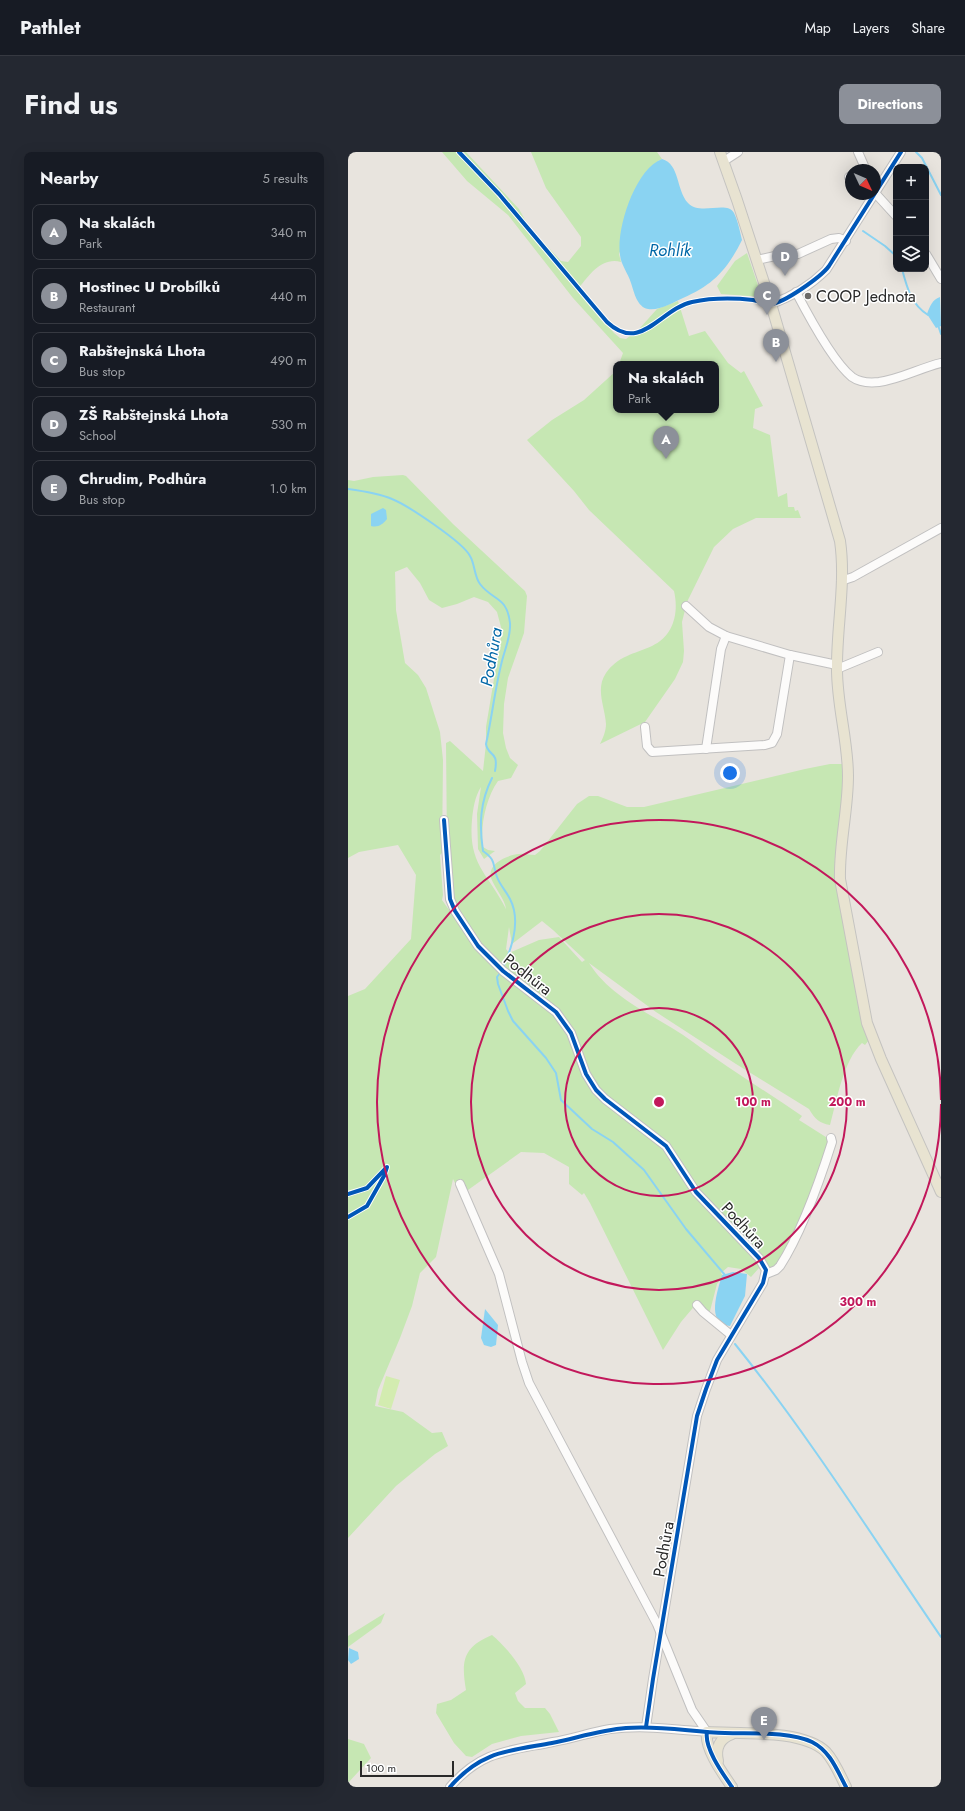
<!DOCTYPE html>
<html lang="en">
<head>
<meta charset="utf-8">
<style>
	body { margin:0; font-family:Jost,sans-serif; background:#242831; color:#f1f3f6 }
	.controls { position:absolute; right:12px; top:12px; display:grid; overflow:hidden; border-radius:8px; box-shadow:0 4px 16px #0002 }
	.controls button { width:36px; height:36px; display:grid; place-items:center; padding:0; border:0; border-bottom:1px solid #363941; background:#171b24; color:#f1f3f6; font:20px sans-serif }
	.compass { position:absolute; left:497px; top:12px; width:36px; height:36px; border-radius:50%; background:#171b24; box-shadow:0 4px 16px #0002; rotate:134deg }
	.scale { position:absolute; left:12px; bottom:10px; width:94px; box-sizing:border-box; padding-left:4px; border:2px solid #292929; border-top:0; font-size:11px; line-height:14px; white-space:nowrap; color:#292929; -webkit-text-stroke:3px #fff; paint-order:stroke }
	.you { position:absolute; left:382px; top:621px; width:14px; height:14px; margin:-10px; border:3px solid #fff; border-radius:50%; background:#1a73e8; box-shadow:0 0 0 6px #1a73e833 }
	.badge { display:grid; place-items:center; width:26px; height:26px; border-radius:50%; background:#8c9099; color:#fff; font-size:13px; font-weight:700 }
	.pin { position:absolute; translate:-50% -33px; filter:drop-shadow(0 1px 2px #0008) }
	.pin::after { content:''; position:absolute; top:21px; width:14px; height:12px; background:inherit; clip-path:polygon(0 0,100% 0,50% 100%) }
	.popup { position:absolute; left:265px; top:209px; width:106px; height:52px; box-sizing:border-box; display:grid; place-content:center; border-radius:8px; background:#171b24; filter:drop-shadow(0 1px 3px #0005); font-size:13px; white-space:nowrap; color:#9ea1a6 }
	.popup b { font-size:15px; color:#f1f3f6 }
	.popup::after { content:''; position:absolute; left:50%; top:100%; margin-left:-8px; border:8px solid transparent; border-top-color:#171b24 }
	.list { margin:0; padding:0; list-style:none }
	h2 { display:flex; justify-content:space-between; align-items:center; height:52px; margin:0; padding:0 16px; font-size:17px }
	h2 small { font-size:13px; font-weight:400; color:#9ea1a6 }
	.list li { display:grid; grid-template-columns:26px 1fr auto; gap:12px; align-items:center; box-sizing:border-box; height:56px; margin:0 8px 8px; padding:0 8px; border:1px solid #363941; border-radius:8px }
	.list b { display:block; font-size:15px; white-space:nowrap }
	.list p { margin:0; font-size:13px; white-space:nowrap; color:#9ea1a6 }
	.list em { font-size:13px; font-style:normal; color:#9ea1a6 }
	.icon { flex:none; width:22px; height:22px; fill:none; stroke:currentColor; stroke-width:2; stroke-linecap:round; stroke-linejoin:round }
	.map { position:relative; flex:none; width:593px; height:1635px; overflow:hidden; border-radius:8px }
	header { display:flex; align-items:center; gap:24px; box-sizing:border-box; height:56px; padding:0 20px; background:#171b24; border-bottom:1px solid #363941 }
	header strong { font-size:19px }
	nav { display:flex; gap:22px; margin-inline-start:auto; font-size:14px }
	.intro { display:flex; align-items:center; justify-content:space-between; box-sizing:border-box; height:96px; padding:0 24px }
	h1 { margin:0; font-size:28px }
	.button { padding:10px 18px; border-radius:8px; background:#8c9099; color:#fff; font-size:14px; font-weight:700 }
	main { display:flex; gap:24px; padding:0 24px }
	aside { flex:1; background:#171b24; border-radius:8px; box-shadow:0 4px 16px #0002 }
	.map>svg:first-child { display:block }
	.green { fill:#c6e7b3; fill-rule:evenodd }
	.pitch { fill:#d3ecb0 }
	.water { fill:#8ad3f2 }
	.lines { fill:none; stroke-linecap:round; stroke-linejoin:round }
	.stream { stroke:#8ad3f2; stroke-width:2 }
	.minor-casing { stroke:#c1c0c0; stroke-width:10 }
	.major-casing { stroke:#c4c3c0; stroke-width:12 }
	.minor { stroke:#fcfbfa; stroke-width:8 }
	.major { stroke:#e8e3d1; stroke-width:10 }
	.cycleway-casing { stroke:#fff; stroke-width:6 }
	.cycleway { stroke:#0057b8; stroke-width:4 }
	.ring { fill:none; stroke:#c2185b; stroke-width:2 }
	.poi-dot { fill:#6c6a68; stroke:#fff; stroke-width:1.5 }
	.labels { text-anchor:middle; stroke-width:3; stroke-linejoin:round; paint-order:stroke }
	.poi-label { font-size:16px; fill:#292929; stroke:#fff; text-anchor:start }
	.street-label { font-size:16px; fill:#292929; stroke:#fff }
	.water-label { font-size:17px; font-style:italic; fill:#0067a7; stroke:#fff }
	.centre { fill:#c2185b; stroke:#fff; stroke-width:2 }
	.ring-label { font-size:12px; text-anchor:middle; font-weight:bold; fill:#c2185b; stroke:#fff; stroke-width:3; stroke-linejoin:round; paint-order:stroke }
</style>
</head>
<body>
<header>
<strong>Pathlet</strong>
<nav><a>Map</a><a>Layers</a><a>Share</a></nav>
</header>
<div class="intro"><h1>Find us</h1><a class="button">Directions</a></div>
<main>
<aside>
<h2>Nearby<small>5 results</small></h2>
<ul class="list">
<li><span class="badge">A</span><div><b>Na skalách</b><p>Park</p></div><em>340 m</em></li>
<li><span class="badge">B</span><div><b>Hostinec U Drobílků</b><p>Restaurant</p></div><em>440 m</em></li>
<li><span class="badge">C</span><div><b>Rabštejnská Lhota</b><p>Bus stop</p></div><em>490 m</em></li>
<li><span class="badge">D</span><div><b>ZŠ Rabštejnská Lhota</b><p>School</p></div><em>530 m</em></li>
<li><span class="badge">E</span><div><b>Chrudim, Podhůra</b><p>Bus stop</p></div><em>1.0 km</em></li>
</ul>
</aside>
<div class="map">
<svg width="593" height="1635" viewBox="0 0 593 1635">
	<rect width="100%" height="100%" fill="#e8e4de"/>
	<g class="green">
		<path d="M94,0H118L171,57L181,75L213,109L220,110L233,94V85L198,36L183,0H309L314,7L310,9L271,102L273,110C254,105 242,122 231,136L233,142L266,181L272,186L278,187L291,177L309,157L330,149L341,184L357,179L380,211L393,221L396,219L415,254L407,257L405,276L422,283L430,345L439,341L440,355H446L447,359L450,358L453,366H408L385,377L366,395L339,450L334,470L336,499L335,510L327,527L297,570L252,592C255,586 258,579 258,572C257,555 247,537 258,521C270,504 286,502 304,494C326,484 331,460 326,439L241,358L226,339L179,288L204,268L236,248L268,219V258H368V212H271L275,201L225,146L160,63L119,29Z"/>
		<path d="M399,101L414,145L373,142L369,134L387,109Z"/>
		<path d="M55,323L58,324L105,372L177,439L179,444L176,481L160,526L156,552L155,581L158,596L162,606L170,613L163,626L150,629C138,646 132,674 135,695L140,698L147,699L136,707L130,697L129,662L133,635C127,644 125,657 124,668C120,713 140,721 158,757C157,747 147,737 143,726C139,711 160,703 171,702C176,701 182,703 187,703L192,699L229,652L241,644H250L279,655H296L457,617L482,612H494L498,616L492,702L521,888L517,893L514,891C495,909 489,948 482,973C471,971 467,967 461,957L388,912L308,860L241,811C265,849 310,864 345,890C379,916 418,939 454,964L451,968L481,987C471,1031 451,1072 430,1113L413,1119L411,1116L403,1125L393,1117L380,1115L373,1121L375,1124L369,1132L362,1159L359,1160L349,1151L333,1170L315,1198L242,1051L236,1041L234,1043L221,1032V1015L196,1001L173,1000L113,1043L105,1027L88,1105L72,1121L64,1154L52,1186L30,1238L27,1254L55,1260L84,1281L94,1280L100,1294L87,1302L48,1334L0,1386V844L17,837L63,787L68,723L50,693L11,700L0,706V328L6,329L25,325ZM59,415L72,431L81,448L94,456L109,452L126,445L140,450L149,460L154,479L138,575V592L135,619L102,589L98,591L99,693L107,753L139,802L179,832L175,838L131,800L94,748L95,743L92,703L94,701L95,608L92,580L78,536L70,523L57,511L48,458L47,420ZM194,769L205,778L237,808L234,810L211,785L191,788L161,801L158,797L161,775L164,792Z"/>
		<path d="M37,1461L33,1471L0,1495V1484Z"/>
		<path d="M144,1483C156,1493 177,1516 178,1532L167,1541L170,1549L177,1556H197L202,1562L211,1580L173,1584L144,1592L124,1605L118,1604L106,1591L88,1561L89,1552L103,1548L118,1538C113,1509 115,1495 144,1483Z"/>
		<path d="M0,1587L16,1592L23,1606L0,1631Z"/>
	</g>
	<path class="pitch" d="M38,1224L52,1228L43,1257L30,1253Z"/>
	<g class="water">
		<path d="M314,7C332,12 328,38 340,51C352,64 379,48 386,61C390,69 392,80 394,88C379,118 365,133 335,146C326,150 311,159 300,157C289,155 286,140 283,131C280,121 273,113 272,103C268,77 287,17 314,7Z"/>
		<path d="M592,145L593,174L588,176L579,162C582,154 584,148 592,145Z"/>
		<path d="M35,356L38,358L39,367C35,372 30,376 23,374V362Z"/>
		<path d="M385,1120L399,1122L397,1144L382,1174C357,1172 370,1138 374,1123Z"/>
		<path d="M137,1157L150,1173L148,1193L143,1195L136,1193L133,1186Z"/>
		<path d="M1,1496L10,1500L11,1507L3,1512L0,1508Z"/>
	</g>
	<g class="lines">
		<g class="stream">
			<path d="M568,0L574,6L593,43"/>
			<path d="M515,79L537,94L548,104"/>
			<path d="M554,117C559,136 563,152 580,163"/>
			<path d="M590,173L593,182"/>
			<path d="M0,337C15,339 30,341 44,347C59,353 115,390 122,404C127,412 126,424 132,432C145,449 159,444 162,471C163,484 157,497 154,509C147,536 144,565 138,592C140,605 151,598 147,619"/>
			<path d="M144,626C132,650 131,673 135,699C149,709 144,712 149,725C152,733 158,739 162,747C173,768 165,793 156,813"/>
			<path d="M152,821L149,825L150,832L160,859L165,869L198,906L208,921L213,948L244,977L265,990L296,1018L338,1077L377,1123"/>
			<path d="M387,1192C462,1285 526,1387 593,1485"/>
		</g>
		<g class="minor-casing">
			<g id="minor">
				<path d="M510,0L518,18"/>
				<path d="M376,9L390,0"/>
				<path d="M501,25L503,24"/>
				<path d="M528,42L548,64"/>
				<path d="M578,102L593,127"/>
				<path d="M409,108L427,104L450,102L483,87L491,86L498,89"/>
				<path d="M448,140C460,163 485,210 504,225C511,230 522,231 531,230C553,227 572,216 593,211"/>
				<path d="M423,152C443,145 463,133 478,118L553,0"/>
				<path d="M493,429L505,425L593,376"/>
				<path d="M338,454L361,475L378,484L442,503L489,513"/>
				<path d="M489,517L530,500"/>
				<path d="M297,575L299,594L304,600L417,593L424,591L429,582L442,503"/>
				<path d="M358,597L373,497L378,484"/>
				<path d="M96,668L102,747L107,759L130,794L155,819L208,860L223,881L238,922L248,938L257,947L318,994L348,1040L411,1106L418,1118L415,1131L369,1208L358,1237L349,1264L305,1527L298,1575"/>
				<path d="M112,1032L151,1122L174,1210L181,1231L309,1472L344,1558L359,1580"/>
				<path d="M418,1122L428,1118L432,1114C454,1080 472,1028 484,990L483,986"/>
				<path d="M349,1153L355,1160L383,1183"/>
				<path d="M102,1635C134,1598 161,1599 205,1590C224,1587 243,1580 262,1577C294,1573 327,1577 359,1580"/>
			</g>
		</g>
		<g class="major-casing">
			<g id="major">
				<path d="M372,0L389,48L423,152L492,389C498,430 489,472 489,513C488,550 500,587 500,624C500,659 491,692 492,727L519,871L533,907L593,1040"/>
				<path d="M370,1609C367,1596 372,1586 384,1582"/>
				<path d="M384,1635C375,1622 356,1596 359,1580C391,1582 455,1577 478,1600C487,1610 492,1623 498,1635"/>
			</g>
		</g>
		<use href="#minor" class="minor"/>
		<use href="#major" class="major"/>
		<g class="cycleway-casing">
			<g id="cycleway">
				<path d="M111,0L151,42L259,170C293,202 312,157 344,150C363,146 386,146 405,148C411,149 418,152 423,152C436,151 473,125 481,114L553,0"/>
				<path d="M96,668L102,747L107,759L130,794L155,819L208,860L223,881L238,922L248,938L257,947L318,994L348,1040L411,1106L418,1118L415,1131L369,1208L358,1237L349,1264L305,1527L298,1575"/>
				<path d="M0,1042L19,1036L39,1015L36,1024L19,1054L0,1065"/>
				<path d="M359,1580C356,1596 375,1622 384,1635"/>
				<path d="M102,1635C133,1599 160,1599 204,1591C229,1586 252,1578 278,1576C311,1573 344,1580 377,1581C403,1582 441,1579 464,1590C482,1599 489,1618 498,1635"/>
			</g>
		</g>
		<use href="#cycleway" class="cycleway"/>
	</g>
	<g class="ring">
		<circle cx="311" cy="950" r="94"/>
		<circle cx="311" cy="950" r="188"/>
		<path d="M593 952A282 282 0 1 1 593 948"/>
	</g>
	<circle class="poi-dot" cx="460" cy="144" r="4"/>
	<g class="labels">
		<g class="poi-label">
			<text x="468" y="150">COOP Jednota</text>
		</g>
		<g class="street-label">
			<text transform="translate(180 822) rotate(38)" y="6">Podhůra</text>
			<text transform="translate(396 1073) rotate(47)" y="6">Podhůra</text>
			<text transform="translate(315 1397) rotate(-80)" y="6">Podhůra</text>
		</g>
		<g class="water-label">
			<text x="322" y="104">Rohlík</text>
			<text transform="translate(143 505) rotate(-80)" y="6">Podhůra</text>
		</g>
	</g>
	<circle cx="311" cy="950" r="6" class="centre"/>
	<g class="ring-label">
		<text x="405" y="954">100 m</text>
		<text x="499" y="954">200 m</text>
		<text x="510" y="1154">300 m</text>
	</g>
</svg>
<div class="controls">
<button>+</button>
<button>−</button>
<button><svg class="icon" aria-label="layers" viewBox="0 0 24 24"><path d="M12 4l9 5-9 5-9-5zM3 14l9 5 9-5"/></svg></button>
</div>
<svg class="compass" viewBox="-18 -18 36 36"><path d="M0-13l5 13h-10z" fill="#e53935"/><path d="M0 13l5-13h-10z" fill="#9ea1a6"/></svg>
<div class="scale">100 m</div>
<div class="you"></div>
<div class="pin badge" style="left:318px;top:307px">A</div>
<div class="popup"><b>Na skalách</b>Park</div>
<div class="pin badge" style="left:428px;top:210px">B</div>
<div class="pin badge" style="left:419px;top:163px">C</div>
<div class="pin badge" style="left:437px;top:124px">D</div>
<div class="pin badge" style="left:416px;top:1588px">E</div>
</div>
</main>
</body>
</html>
